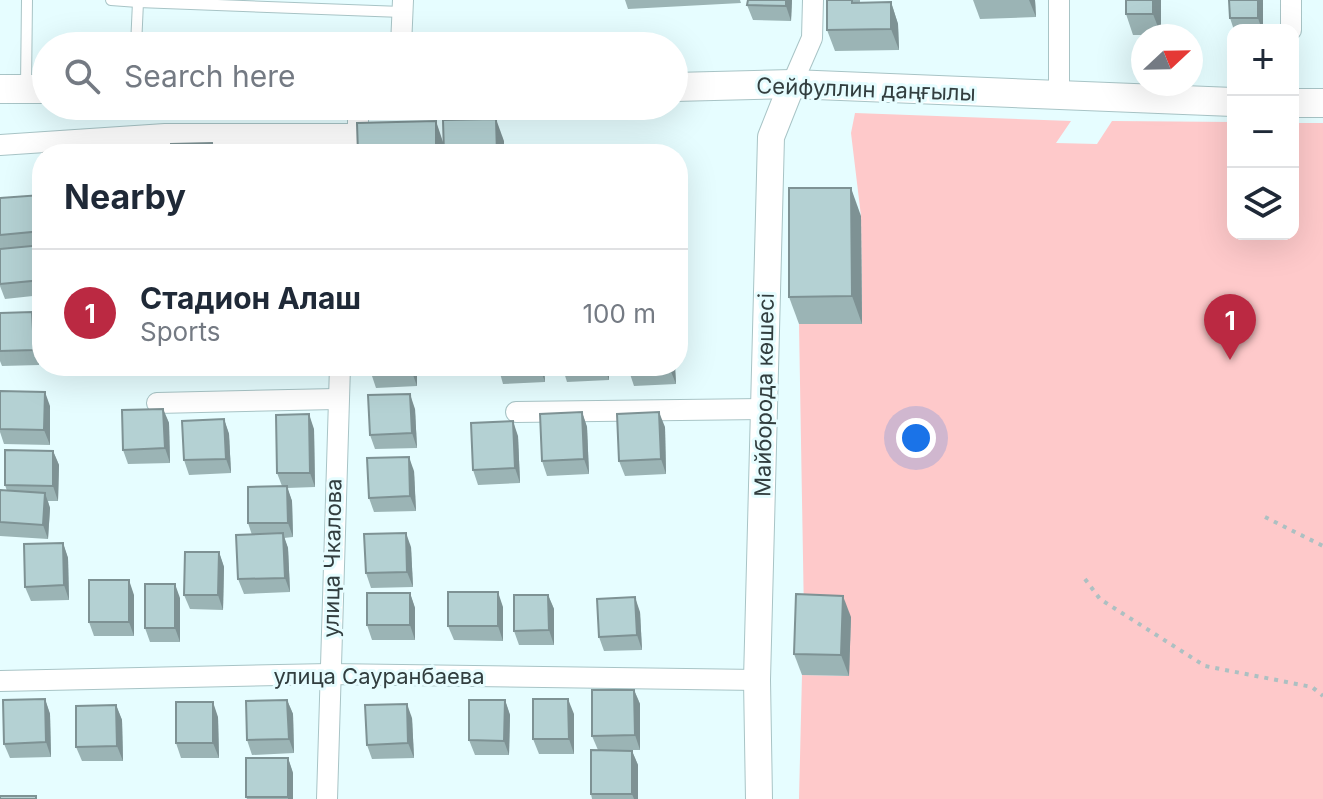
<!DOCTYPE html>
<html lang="en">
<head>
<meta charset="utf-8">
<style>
	body { margin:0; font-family:Inter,sans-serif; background:#f2f2f3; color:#1f2937 }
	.controls { position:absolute; right:24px; top:24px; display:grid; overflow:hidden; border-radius:16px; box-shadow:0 8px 32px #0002 }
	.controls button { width:72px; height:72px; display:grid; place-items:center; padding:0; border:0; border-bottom:2px solid #e0e1e3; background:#fff; color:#1f2937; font:40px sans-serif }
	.compass { position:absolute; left:1131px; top:24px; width:72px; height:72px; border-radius:50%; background:#fff; box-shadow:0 8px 32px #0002; rotate:68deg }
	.you { position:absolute; left:916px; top:438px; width:28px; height:28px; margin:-20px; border:6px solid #fff; border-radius:50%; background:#1a73e8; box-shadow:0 0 0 12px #1a73e833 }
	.badge { display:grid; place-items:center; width:52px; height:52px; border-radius:50%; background:#bb2942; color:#fff; font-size:26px; font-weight:700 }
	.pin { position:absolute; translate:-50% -66px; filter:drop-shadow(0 2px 4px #0008) }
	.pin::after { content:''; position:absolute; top:42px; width:28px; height:24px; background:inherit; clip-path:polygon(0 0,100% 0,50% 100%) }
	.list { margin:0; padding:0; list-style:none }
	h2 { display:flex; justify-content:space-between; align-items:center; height:104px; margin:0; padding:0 32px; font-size:34px }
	h2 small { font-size:26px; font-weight:400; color:#747a83 }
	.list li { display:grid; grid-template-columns:52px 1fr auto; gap:24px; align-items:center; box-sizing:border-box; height:128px; padding:0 32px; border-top:2px solid #e0e1e3 }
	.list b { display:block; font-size:30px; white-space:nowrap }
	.list p { margin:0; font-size:26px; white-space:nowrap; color:#747a83 }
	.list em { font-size:26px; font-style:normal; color:#747a83 }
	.icon { flex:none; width:44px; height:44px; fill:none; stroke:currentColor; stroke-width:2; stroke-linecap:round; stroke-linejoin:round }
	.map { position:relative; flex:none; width:1323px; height:799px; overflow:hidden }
	.search { position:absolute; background:#fff; box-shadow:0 8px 32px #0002; left:32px; top:32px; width:656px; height:88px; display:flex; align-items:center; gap:20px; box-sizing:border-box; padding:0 28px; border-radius:44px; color:#747a83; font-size:30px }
	.panel { position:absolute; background:#fff; box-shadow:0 8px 32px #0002; left:32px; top:144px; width:656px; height:232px; border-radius:32px }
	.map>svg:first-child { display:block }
	.green { fill:#fec9ca }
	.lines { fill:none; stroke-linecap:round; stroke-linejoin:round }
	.service-casing { stroke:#a8c4c6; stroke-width:12 }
	.minor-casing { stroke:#a8c4c6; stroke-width:22 }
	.tertiary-casing { stroke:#a8c4c6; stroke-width:28 }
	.secondary-casing { stroke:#a8c4c6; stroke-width:30 }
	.path { stroke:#adc0c2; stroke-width:4; stroke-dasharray:4 6; stroke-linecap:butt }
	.service { stroke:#fff; stroke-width:10 }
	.minor { stroke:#fff; stroke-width:20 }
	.tertiary { stroke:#fff; stroke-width:26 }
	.secondary { stroke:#fff; stroke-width:28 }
	.wall { fill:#9bb4b5 }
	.shaded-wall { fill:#7e9294 }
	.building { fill:#b4d1d3; stroke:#7e9294; stroke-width:2 }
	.labels { text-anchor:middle; stroke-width:6; stroke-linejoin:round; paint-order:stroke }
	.street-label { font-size:22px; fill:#323e3f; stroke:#e6fdff }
</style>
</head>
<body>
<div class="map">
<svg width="1323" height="799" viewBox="0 0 1323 799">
	<rect width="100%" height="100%" fill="#e6fdff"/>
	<path class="green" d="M855,113L1071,121L1056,143L1097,144L1112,121L1233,122V234H1293V123H1323V799H799L802,675L849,676L804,616L799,324H862L861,216L851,133Z"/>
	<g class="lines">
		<g class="service-casing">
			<g id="service">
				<path d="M111,0L138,2"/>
				<path d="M136,46L138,2L402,12"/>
				<path d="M26,86L27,0"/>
			</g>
		</g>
		<g class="minor-casing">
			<g id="minor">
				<path d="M1291,30V0"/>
				<path d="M401,46L403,0"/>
				<path d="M792,84L812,38L813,0"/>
				<path d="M1059,97V0"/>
				<path d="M0,145L165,134H358"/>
				<path d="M358,154V106"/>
				<path d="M157,403L336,399"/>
				<path d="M516,412L762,409"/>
				<path d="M0,681L329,674L757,680"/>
				<path d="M327,799L340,366"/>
			</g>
		</g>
		<g class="tertiary-casing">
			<path id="tertiary" d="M759,799L757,680L771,137L792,84"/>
		</g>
		<g class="secondary-casing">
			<g id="secondary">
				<path d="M674,87L792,84L1233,102"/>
				<path d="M0,89H46"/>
				<path d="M1293,103H1323"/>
			</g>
		</g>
		<g class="path">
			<path d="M1265,517L1323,546"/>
			<path d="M1085,579L1100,599L1205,666L1312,687L1323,696"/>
		</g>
		<use href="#service" class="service"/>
		<use href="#minor" class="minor"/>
		<use href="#tertiary" class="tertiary"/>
		<use href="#secondary" class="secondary"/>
	</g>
	<g class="wall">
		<path d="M625,0H740L741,3L628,9Z"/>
		<path d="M792,0L791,21L753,20L747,5Z"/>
		<path d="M827,0H860V3L891,2L898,24L899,50L835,51L827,30Z"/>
		<path d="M973,0H1035L1036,17L980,19Z"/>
		<path d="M1161,0V35H1133L1126,14Z"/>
		<path d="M1229,0H1263V30H1234L1230,18Z"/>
		<path d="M42,196V295L5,299L0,286V198Z"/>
		<path d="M861,216L862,324H799L789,297Z"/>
		<path d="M32,312L37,326L39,365L2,366L0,361V313Z"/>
		<path d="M202,366H246V370L205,372Z"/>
		<path d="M266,366H310V370L268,371Z"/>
		<path d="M370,366H417V386L376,388L371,373Z"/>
		<path d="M498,366H544L545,382L503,384Z"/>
		<path d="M562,366H609V380L567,382Z"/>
		<path d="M628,366H675L676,384L634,386L629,371Z"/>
		<path d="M0,391L50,406V445L4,444L0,432Z"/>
		<path d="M163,409L169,423L170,463L128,464L123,450Z"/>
		<path d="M415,409L417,448L375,449L370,435Z"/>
		<path d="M582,412L587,427L589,474L547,476L542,461Z"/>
		<path d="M224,419L229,434L231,473L189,475L184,460Z"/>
		<path d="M665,427L666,474L625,476L619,461Z"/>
		<path d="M314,429L315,487L287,488L292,501L293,537L284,538L288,548L290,592L244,594L238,579L252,535L248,523L282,486L277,473Z"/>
		<path d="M518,436L520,483L478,485L473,470Z"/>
		<path d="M53,451L59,465L58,501H48L50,508L48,539L0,536V490L7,491L5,485Z"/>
		<path d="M414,471L416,511L374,512L369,498Z"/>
		<path d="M63,543L68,558L69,600L31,601L25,587Z"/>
		<path d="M411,547L413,587L371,588L366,573Z"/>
		<path d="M219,552L224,567L223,610L190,609L184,595Z"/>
		<path d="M410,593L415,608V640H372L367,625Z"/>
		<path d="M134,595V636H94L89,622Z"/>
		<path d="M548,595L554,609V645H519L514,631Z"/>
		<path d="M180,598V642H150L145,628Z"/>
		<path d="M503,607V641L454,640L448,626Z"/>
		<path d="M640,612L642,650L604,651L599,637Z"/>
		<path d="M851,617L849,676L802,675L794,654Z"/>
		<path d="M634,690L640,704V750H598L592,736Z"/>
		<path d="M45,699L50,714L51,757L10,758L4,744Z"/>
		<path d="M287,700L293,714L294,753L252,755L247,740Z"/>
		<path d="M505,700L510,715L509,755H475L469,740Z"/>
		<path d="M116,705L122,720L123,761H82L76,747Z"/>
		<path d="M574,714V754H539L533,739Z"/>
		<path d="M218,717L219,758H181L176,743Z"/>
		<path d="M412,718L414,758L372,759L367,745Z"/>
		<path d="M632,751L638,765V799H592L591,794Z"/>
		<path d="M288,758L293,773V799H247L246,797Z"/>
	</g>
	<g class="shaded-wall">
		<path d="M786,0H792L791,21L786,6Z"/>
		<path d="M1029,0H1035L1036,17Z"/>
		<path d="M1153,0H1161V35L1153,14Z"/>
		<path d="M1258,0H1263V30H1262L1258,18Z"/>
		<path d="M891,2L898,24L899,50L891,29Z"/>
		<path d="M496,119L504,141V154H497Z"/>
		<path d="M436,121L443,142L444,154H436Z"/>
		<path d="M851,188L861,216L862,324L852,296Z"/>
		<path d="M32,312L37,326L39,365L34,350Z"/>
		<path d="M412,366H417V386L412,372Z"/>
		<path d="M540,366H544L545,382L540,368Z"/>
		<path d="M604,366H609V380Z"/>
		<path d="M670,366H675L676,384L670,369Z"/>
		<path d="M45,392L50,406V445L44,430Z"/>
		<path d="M410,394L415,409L417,448L412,433Z"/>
		<path d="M163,409L169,423L170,463L165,448Z"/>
		<path d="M582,412L587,427L589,474L584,459Z"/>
		<path d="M659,412L665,427L666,474L661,459Z"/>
		<path d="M309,414L314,429L315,487L310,473Z"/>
		<path d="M224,419L229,434L231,473L226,459Z"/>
		<path d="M513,421L518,436L520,483L515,468Z"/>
		<path d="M53,451L59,465L58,501L53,486Z"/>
		<path d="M409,457L414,471L416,511L410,496Z"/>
		<path d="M287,486L292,501L293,537L288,523Z"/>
		<path d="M45,493L50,508L48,539L43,525Z"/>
		<path d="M283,533L288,548L290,592L285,578Z"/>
		<path d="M406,533L411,547L413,587L407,572Z"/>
		<path d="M63,543L68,558L69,600L64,585Z"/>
		<path d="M219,552L224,567L223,610L218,595Z"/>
		<path d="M129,580L134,595V636L129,622Z"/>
		<path d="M175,584L180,598V642L175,628Z"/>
		<path d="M498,592L503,607V641L498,626Z"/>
		<path d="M410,593L415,608V640L410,625Z"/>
		<path d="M548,595L554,609V645L549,630Z"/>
		<path d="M843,596L851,617L849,676L841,655Z"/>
		<path d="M635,597L640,612L642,650L637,635Z"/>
		<path d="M634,690L640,704V750L635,735Z"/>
		<path d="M45,699L50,714L51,757L46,742Z"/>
		<path d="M568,699L574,714V754L569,739Z"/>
		<path d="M287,700L293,714L294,753L289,739Z"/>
		<path d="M505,700L510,715L509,755L504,741Z"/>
		<path d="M213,702L218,717L219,758L213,743Z"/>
		<path d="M407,704L412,718L414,758L408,743Z"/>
		<path d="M116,705L122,720L123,761L117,746Z"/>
		<path d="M632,751L638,765V799H634L632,794Z"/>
		<path d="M288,758L293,773V799H288Z"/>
	</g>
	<g class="building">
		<path d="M748,0H786V6L747,5Z"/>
		<path d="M827,0H852V3L891,2V29L827,30Z"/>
		<rect x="1126" y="0" width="27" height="14"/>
		<path d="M1229,0H1258V18H1230Z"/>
		<path d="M496,119L497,154H444L443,120Z"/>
		<path d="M436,121V154H358L357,123Z"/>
		<path d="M212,143L213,154H171V144Z"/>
		<path d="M295,147L296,154H253V148Z"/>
		<path d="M82,149V154H43V153Z"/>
		<path d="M789,188H851L852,296L789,297Z"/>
		<path d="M41,195L42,231L0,235V198Z"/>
		<path d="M42,245V280L0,284V249Z"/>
		<path d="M32,312L34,350L0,351V313Z"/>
		<path d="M370,366H412V372L371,373Z"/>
		<path d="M498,366H540V368L498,369Z"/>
		<path d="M628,366H670V369L629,371Z"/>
		<path d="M0,391L45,392L44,430L0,429Z"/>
		<path d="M410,394L412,433L370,435L368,395Z"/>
		<path d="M163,409L165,448L123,450L122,410Z"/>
		<path d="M582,412L584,459L542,461L540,414Z"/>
		<path d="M659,412L661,459L619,461L617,414Z"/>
		<path d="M309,414L310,473H277L276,415Z"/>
		<path d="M224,419L226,459L184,460L182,421Z"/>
		<path d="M513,421L515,468L473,470L471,423Z"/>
		<path d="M5,450L53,451V486L5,485Z"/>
		<path d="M409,457L410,496L369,498L367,458Z"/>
		<path d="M287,486L288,523H248V487Z"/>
		<path d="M0,490L45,493L43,525L0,522Z"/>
		<path d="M283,533L285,578L238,579L236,535Z"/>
		<path d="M406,533L407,572L366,573L364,534Z"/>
		<path d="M63,543L64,585L25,587L24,544Z"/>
		<path d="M185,552H219L218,595H184Z"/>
		<rect x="89" y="580" width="40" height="42"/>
		<rect x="145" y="584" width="30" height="44"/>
		<rect x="448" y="592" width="50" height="34"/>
		<rect x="367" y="593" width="43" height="32"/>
		<path d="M796,594L843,596L841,655L794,654Z"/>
		<path d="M514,595H548L549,630L514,631Z"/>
		<path d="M635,597L637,635L599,637L597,599Z"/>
		<path d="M592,690H634L635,735L592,736Z"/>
		<path d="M45,699L46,742L4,744L3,700Z"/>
		<path d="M533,699H568L569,739H533Z"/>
		<path d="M287,700L289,739L247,740L246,701Z"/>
		<path d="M469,700H505L504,741L469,740Z"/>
		<rect x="176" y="702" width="37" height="41"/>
		<path d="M407,704L408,743L367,745L365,705Z"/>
		<path d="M116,705L117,746L76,747V706Z"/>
		<path d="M591,750L632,751V794H591Z"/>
		<rect x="246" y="758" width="42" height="39"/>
		<rect x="0" y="796" width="36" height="3"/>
	</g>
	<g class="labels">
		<g class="street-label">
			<text transform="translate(866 89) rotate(2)" y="8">Сейфуллин даңғылы</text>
			<text transform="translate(764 395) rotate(-89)" y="8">Майборода көшесі</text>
			<text transform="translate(332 558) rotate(-89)" y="8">улица Чкалова</text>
			<text x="379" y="684">улица Сауранбаева</text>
		</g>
	</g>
</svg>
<div class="controls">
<button>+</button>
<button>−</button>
<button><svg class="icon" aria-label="layers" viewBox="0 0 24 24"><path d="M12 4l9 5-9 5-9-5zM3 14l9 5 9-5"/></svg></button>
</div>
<svg class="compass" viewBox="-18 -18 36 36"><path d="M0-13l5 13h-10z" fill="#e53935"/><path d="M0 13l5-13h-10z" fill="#747a83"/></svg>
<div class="you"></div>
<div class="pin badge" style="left:1230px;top:360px">1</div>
<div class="search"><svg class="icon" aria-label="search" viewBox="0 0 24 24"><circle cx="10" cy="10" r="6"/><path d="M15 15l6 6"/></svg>Search here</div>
<section class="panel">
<h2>Nearby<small></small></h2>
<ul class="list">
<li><span class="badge">1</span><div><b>Стадион Алаш</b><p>Sports</p></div><em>100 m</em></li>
</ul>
</section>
</div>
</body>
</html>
